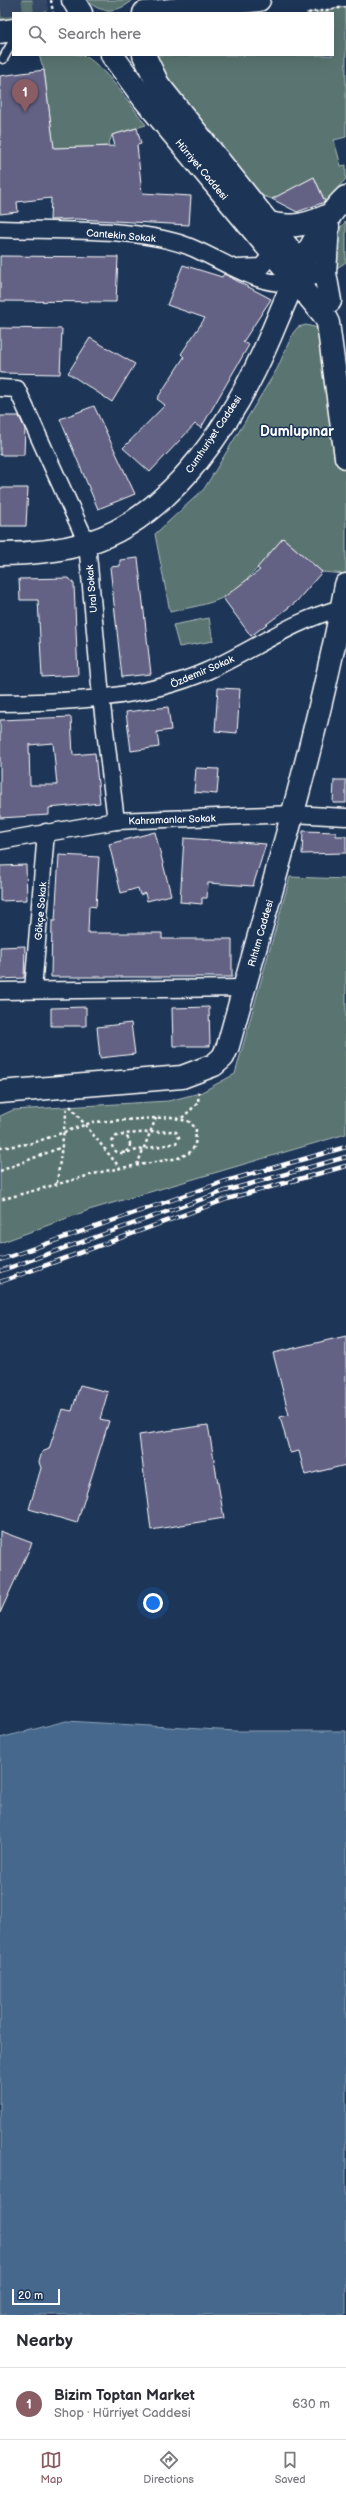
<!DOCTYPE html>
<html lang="en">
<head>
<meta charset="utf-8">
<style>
	body { margin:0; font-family:"Balsamiq Sans",sans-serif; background:#f2f2f3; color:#2b2b33 }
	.scale { position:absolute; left:12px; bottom:10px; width:48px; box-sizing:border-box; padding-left:4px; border:2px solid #fff; border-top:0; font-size:11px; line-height:14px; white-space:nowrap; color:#fff; -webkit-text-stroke:3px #1d3557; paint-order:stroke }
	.you { position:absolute; left:153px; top:1603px; width:14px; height:14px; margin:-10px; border:3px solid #fff; border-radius:50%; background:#1a73e8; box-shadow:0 0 0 6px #1a73e833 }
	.badge { display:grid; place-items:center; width:26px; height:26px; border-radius:50%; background:#8a5d65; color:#fff; font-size:13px; font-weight:700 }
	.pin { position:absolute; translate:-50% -33px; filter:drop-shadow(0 1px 2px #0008) }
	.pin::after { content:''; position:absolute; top:21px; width:14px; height:12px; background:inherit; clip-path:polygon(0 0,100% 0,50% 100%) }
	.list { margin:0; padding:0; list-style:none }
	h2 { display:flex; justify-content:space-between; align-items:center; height:52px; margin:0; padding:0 16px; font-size:17px }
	h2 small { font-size:13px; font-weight:400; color:#7c7c81 }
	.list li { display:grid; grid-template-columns:26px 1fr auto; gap:12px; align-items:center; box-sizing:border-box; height:72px; padding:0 16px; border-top:1px solid #e1e1e2 }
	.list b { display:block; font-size:15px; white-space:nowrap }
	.list p { margin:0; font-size:13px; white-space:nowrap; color:#7c7c81 }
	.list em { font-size:13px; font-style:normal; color:#7c7c81 }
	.icon { flex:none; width:22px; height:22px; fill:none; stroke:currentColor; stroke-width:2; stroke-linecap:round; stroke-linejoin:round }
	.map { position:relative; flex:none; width:346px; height:2315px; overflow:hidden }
	.search { position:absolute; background:#fff; box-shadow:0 4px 16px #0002; left:12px; right:12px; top:12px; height:44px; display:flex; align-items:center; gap:10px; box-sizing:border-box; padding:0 14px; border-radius:0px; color:#7c7c81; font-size:15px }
	.sheet { height:124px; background:#fff }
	nav { display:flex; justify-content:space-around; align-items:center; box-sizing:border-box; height:56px; border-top:1px solid #e1e1e2; background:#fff; font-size:11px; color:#7c7c81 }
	nav a { display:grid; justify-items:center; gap:2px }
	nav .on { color:#8a5d65 }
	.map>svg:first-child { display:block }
	.green { fill:#5a7471; stroke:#acbab8 }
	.water { fill:#45688c; stroke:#8fa4ba }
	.building { fill:#636285; stroke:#fff; fill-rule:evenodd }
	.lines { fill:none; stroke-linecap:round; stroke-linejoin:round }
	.highway-tunnel { stroke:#344968; stroke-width:22; stroke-dasharray:22 11; stroke-linecap:butt }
	.lane-casing { stroke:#fff; stroke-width:11 }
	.street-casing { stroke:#fff; stroke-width:19 }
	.secondary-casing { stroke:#fff; stroke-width:25 }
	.path { stroke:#fff; stroke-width:2.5; stroke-dasharray:3 3; stroke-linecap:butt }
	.lane { stroke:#1d3557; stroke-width:8 }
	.street { stroke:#1d3557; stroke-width:16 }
	.secondary { stroke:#1d3557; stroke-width:22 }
	.rail-casing { stroke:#fff; stroke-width:4.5 }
	.rail { stroke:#1d3557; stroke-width:3; stroke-dasharray:9; stroke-linecap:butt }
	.labels { text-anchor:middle; stroke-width:3; stroke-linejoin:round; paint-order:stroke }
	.street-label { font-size:10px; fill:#fff; stroke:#1d3557 }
	.district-label { font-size:14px; font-weight:bold; fill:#fff; stroke:#1d3557 }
</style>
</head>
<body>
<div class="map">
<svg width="346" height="2315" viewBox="0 0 346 2315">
	<rect width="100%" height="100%" fill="#1d3557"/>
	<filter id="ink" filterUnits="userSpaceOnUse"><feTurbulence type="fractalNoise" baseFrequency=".025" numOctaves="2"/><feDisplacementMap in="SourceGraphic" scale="8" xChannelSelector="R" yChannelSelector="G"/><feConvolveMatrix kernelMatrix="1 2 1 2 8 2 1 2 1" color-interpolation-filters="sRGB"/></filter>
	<g filter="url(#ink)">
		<g class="green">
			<path d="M0,0H44L46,13H13V21L0,23Z"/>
			<path d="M87,0H133C120,12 100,15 87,0Z"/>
			<path d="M346,7V137L334,140L341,166L346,165V179L325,201L314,177L272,199L258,194L175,89L158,64L156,55H333V13H306Z"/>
			<path d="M39,55C52,55 70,52 82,55C101,61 133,108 146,125L112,135L108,146L54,148L44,70Z"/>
			<path d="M346,221V262L337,268L330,263L337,232Z"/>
			<path d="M306,325L318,328L346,457V574L322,572L283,538C264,559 249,583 224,597C209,605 186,608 170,612L155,534L204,489L277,369L293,333L298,327Z"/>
			<path d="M209,618L213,641L179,647L173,625Z"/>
			<path d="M290,877L346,879V1134L89,1210L0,1243V1116L13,1110L168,1101L200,1093L235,1074Z"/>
		</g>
		<path class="water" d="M66,1721L235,1731H346V2315H0V1738Z"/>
		<g class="building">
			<path d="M44,70L54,148L115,146L112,135L137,128L141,144L137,145L142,193L191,196L189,225L76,219L50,220L51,198L17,202L18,212L0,214V76Z"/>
			<path d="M314,177L325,202L297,212L272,199Z"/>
			<path d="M0,256L118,257L116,302L0,301Z"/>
			<path d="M183,265L222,277L224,274L271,299L243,342L249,345L201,428L195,424L150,472L123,448L165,405L157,399L184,357L181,354L205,318L167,305Z"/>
			<path d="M0,328L62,329L60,374L0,373Z"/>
			<path d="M90,338L135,364L112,402L68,373Z"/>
			<path d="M94,406L135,494L98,509L60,419Z"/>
			<path d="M0,416H19L25,429L24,455H0Z"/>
			<path d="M0,488H28L26,526H0Z"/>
			<path d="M283,538L322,572L296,602L251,636L223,598L260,570L257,568Z"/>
			<path d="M138,558L151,674L122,677L110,567L120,566V560Z"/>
			<path d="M69,578L74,584L78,675L42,677L38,600H20L19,579Z"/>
			<path d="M218,688L240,689L237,733L215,731Z"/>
			<path d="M168,707L171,730L157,732L159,747L131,751L126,712Z"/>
			<path d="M71,717L73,755L95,753L100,803L49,808V815L0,818V720ZM53,743L57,785H30L29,745Z"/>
			<path d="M196,768L219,769L217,794L194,792Z"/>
			<path d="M334,780H346V803H333Z"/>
			<path d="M303,831L336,832V836H346V853L302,854Z"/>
			<path d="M155,832L171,895L147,901L145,893L140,895L138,888L121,893L109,844Z"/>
			<path d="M184,838L266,844L253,886L208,883L207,898H202V904L180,902Z"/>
			<path d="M59,855L99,857L96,907L89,906L88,933H162V939H232V977H51L52,921H55Z"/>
			<path d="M26,865L27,900L0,901V866Z"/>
			<path d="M25,946L24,978L0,979V947Z"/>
			<path d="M86,1007V1026H51V1008Z"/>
			<path d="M209,1007L210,1046H173L172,1008Z"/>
			<path d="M131,1023L135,1054L100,1058L97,1027Z"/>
			<path d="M346,1336V1465L305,1475L299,1451L290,1453L280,1417L289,1415L273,1353Z"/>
			<path d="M80,1385L108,1392L100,1419L109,1421L77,1523L29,1509L41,1468L39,1462L42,1452L49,1449L62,1409L72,1411Z"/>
			<path d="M208,1425L224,1518L151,1530L139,1435Z"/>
			<path d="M0,1531L32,1543L0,1613Z"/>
		</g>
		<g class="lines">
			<path class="highway-tunnel" d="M0,6L47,0"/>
			<g class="lane-casing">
				<path id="lane" d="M3,59L13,41"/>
			</g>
			<g class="street-casing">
				<g id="street">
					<path d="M0,229C56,231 132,227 185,245C215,255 264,292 295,281"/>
					<path d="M238,268L261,267L268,259L269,250"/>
					<path d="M0,388L17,389L87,543L101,697L116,821"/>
					<path d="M0,703C68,702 144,699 207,671C252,651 293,620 342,608L346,611"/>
					<path d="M0,841L116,821L293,814L346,817"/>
					<path d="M33,990L46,832"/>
					<path d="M0,991L244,988"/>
				</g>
			</g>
			<g class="secondary-casing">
				<g id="secondary">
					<path d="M73,0L81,13"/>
					<path d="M144,13L259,0"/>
					<path d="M0,32L13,30"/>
					<path d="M112,55L144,99L324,315L328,323L346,457"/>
					<path d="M144,55L158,84L310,275"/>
					<path d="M269,223C292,229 310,224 331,214"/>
					<path d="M328,226L325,273L330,301"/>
					<path d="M0,554C29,554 59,551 87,543C173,518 237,415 270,337C287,297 315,225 346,197"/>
					<path d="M0,1092L182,1077L214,1065L223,1057L228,1046C270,893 317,741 346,585"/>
				</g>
			</g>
			<g class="path">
				<path d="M51,0L53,13"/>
				<path d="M308,13L346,7"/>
				<path d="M70,1106L120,1168"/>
				<path d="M182,1118L198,1103L199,1090"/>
				<circle cx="121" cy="1144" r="9"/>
				<path d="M0,1148L33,1143L93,1122L171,1117L190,1122L196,1129L195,1146L189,1153L178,1158L105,1171L0,1200"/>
				<path d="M122,1153L171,1144L176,1143L179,1137L176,1132L172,1131L123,1134"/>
				<path d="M137,1165L156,1118"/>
				<path d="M0,1171L62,1147"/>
				<path d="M57,1183L67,1107"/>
			</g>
			<use href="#lane" class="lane"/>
			<use href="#street" class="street"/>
			<use href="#secondary" class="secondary"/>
			<g class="rail-casing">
				<g id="rail">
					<path d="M0,1260L223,1182L346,1147"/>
					<path d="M0,1271L225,1191L346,1157"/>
					<path d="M0,1282L227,1199L346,1166"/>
				</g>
			</g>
			<use href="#rail" class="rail"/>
		</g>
	</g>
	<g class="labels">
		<g class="street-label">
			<text transform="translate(202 169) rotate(50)" y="4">Hürriyet Caddesi</text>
			<text transform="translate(121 235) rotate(5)" y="4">Cantekin Sokak</text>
			<text transform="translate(213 434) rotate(-56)" y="4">Cumhuriyet Caddesi</text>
			<text transform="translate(91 589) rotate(-95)" y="4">Ural Sokak</text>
			<text transform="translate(202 671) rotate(-23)" y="4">Özdemir Sokak</text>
			<text transform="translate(172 819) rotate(-2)" y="4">Kahramanlar Sokak</text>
			<text transform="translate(40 911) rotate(-85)" y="4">Gökçe Sokak</text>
			<text transform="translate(260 933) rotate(-74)" y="4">Rıhtım Caddesi</text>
		</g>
		<g class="district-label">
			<text x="297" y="436">Dumlupınar</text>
		</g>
	</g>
</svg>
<div class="scale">20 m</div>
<div class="you"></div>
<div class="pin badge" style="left:25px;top:112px">1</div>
<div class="search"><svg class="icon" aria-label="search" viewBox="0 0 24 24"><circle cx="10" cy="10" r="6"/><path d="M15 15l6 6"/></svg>Search here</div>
</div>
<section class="sheet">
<h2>Nearby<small></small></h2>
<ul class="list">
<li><span class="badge">1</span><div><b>Bizim Toptan Market</b><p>Shop · Hürriyet Caddesi</p></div><em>630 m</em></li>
</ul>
</section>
<nav>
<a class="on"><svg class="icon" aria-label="map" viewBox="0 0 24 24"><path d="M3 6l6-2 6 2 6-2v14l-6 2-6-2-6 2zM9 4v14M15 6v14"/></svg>Map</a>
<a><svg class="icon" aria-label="directions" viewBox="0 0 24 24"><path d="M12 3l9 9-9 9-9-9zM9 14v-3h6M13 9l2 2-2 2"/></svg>Directions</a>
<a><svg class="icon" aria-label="saved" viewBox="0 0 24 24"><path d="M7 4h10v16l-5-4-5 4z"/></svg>Saved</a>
</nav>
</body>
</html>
